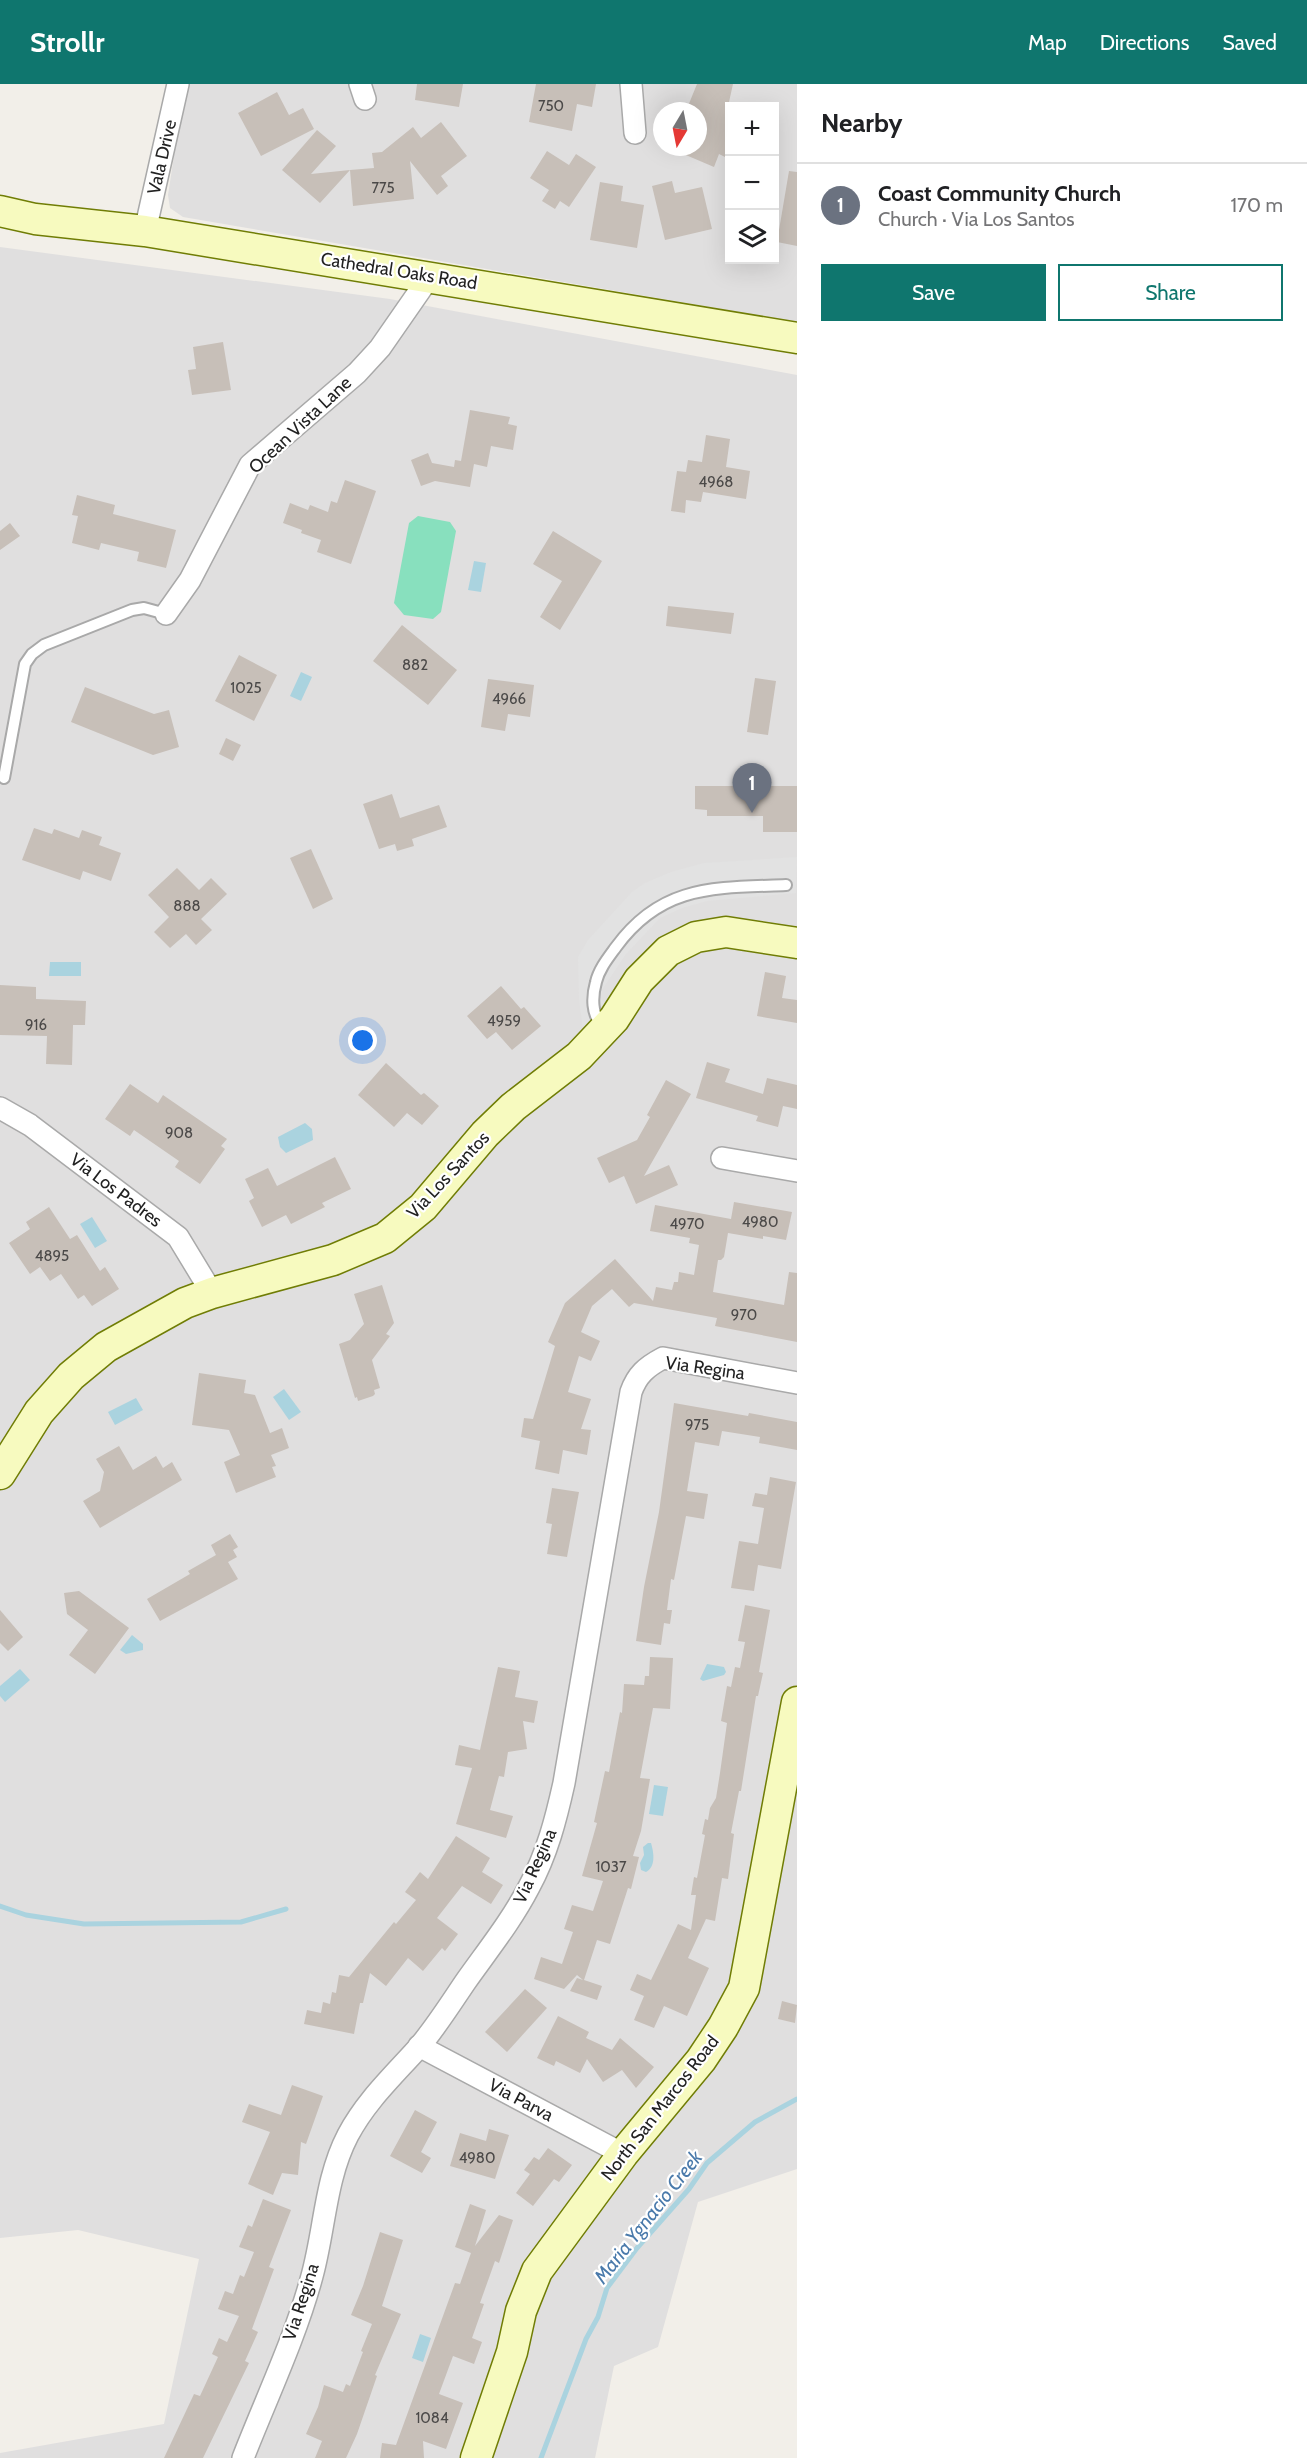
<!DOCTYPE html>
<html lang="en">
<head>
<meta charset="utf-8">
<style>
	body { margin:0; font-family:Cabin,sans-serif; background:#f6f6f6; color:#202124 }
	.controls { position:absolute; right:18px; top:18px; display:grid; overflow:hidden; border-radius:0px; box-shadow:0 6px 24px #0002 }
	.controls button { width:54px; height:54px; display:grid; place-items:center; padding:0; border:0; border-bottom:2px solid #e0e0e0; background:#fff; color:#202124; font:30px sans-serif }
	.compass { position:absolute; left:653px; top:18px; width:54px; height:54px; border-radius:50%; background:#fff; box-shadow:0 6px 24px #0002; rotate:190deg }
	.you { position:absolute; left:363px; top:957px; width:21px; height:21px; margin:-15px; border:4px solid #fff; border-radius:50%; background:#1a73e8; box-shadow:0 0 0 9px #1a73e833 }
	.badge { display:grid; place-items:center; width:39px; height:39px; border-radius:50%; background:#0f766e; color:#fff; font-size:20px; font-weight:700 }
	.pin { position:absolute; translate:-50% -50px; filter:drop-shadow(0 2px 3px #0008) }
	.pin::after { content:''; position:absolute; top:32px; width:21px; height:18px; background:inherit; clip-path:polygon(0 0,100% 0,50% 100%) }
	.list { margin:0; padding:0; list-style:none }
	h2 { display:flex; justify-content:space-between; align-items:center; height:78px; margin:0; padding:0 24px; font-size:26px }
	h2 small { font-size:20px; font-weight:400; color:#757577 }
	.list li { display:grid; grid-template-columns:39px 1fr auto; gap:18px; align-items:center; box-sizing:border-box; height:84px; padding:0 24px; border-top:2px solid #e0e0e0 }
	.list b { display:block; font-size:22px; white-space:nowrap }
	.list p { margin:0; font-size:20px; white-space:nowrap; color:#757577 }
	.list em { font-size:20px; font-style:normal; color:#757577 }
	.actions { display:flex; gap:12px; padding:18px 24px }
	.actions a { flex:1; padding:14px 0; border:2px solid #0f766e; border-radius:0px; text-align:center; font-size:21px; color:#0f766e }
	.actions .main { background:#0f766e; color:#fff }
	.icon { flex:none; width:33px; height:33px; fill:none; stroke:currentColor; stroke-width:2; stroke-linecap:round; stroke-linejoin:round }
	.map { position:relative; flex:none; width:797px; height:2374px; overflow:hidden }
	header { display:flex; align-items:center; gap:36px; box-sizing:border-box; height:84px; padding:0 30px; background:#0f766e; color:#fff }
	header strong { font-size:28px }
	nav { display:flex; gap:33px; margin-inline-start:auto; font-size:21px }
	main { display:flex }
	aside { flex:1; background:#fff }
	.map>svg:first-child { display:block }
	.residential { fill:#e0dfdf; fill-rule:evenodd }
	.pitch { fill:#88e0be }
	.parking { fill:#e2e2e2 }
	.water { fill:#aad3df }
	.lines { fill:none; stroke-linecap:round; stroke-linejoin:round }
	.stream { stroke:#aad3df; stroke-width:5 }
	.building { fill:#c7bfb8 }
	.lane-casing { stroke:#a9a9a9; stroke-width:14 }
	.street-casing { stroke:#a9a9a9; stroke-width:24 }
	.secondary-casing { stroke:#707d05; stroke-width:33 }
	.lane { stroke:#fff; stroke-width:10 }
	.street { stroke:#fff; stroke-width:21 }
	.secondary { stroke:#f7fabf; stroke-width:30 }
	.labels { text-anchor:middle; stroke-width:4.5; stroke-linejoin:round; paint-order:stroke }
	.number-label { font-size:15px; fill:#4b4948 }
	.street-label { font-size:18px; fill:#222; stroke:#fff }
	.water-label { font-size:20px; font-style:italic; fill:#4a7aab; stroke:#fff }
</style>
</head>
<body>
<header>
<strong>Strollr</strong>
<nav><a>Map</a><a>Directions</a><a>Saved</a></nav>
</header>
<main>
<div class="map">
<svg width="797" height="2374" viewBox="0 0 797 2374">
	<rect width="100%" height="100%" fill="#f2efe9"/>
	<g class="residential">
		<path d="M185,0H797V238L183,133L170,124L168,111ZM730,22H774V176H730ZM662,27H698V63H662Z"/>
		<path d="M0,163L390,215L797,291V2085L698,2118L658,2263L614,2282L595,2374H0V2369L164,2340L199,2175L78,2146L0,2154Z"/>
	</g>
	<path class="pitch" d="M418,432L450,438L456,447L441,528L433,535L404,531L394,519L409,439Z"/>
	<path class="parking" d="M797,773L796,809L707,817L682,824L660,834L626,870L602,906L601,915L606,920L584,954L579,916L578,873L588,856L632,808L645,799L671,788L704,779Z"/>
	<g class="water">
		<path d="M474,477L486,479L481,508L468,506Z"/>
		<path d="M301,588L312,593L301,617L290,612Z"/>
		<path d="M50,878H81V892H49Z"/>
		<path d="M305,1039L312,1045L313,1056L286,1069L280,1063L278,1053Z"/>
		<path d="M92,1133L107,1157L95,1164L80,1140Z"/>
		<path d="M284,1305L301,1328L289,1336L273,1313Z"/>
		<path d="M136,1314L143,1326L115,1341L108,1328Z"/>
		<path d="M132,1551L143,1560V1566L126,1570L120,1566Z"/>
		<path d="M707,1580L724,1583L726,1588L724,1591L703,1597L700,1595Z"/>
		<path d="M20,1585L30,1596L5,1618L0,1612V1602Z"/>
		<path d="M654,1701L668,1703L663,1732L649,1730Z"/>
		<path d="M648,1759H651C654,1769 656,1783 646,1788L641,1786L640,1779L644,1771L643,1763Z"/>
		<path d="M420,2250L431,2254L423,2278L412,2274Z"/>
	</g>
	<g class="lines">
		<g class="stream">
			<path d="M0,1822L26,1831L84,1840L241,1838L286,1825"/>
			<path d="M541,2374L586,2255L598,2233L607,2204L637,2164L689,2105L707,2079L755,2038L797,2015"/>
		</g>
	</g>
	<g class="building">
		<path d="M417,0H463L459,23L415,16Z"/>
		<path d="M536,0H596L592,23L577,20L572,47L529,38Z"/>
		<path d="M697,0H733L727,27L729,28V75L719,70L714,83L667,63H698V27H686Z"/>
		<path d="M277,8L289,31L303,24L314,45L261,72L238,29Z"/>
		<path d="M441,38L467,72L441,92L448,102L437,111L410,77L414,115L353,122L350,86L374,84L372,69L382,68L413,43L421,54Z"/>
		<path d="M317,46L336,62L311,90L350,86L320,119L282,86Z"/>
		<path d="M547,67L569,81L576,70L596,83L569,123L560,117L555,125L542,117L549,106L530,94Z"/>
		<path d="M789,87L797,88V162L777,158Z"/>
		<path d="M672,97L675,109L702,103L712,145L665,156L652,102Z"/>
		<path d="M600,98L623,102L621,117L644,121L637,164L590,156Z"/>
		<path d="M223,258L231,306L192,311L188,286L196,285L193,263Z"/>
		<path d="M470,326L510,333L508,340L517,342L513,366L491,362L487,383L474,380L470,403L435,397L421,402L411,376L428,369L432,379L454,383L455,376L461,377Z"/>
		<path d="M706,351L730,355L726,383L750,387L746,415L703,408L701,418L686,416L685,429L671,427L677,387L686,388L688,376L702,378Z"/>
		<path d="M345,396L376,407L351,480L317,468L321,456L301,449L302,446L283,439L290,419L308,426L310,421L328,428L331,417L337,419Z"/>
		<path d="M77,411L115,421L113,430L176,446L166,484L137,477L139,468L101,459L99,466L72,459L78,432L72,431Z"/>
		<path d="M10,439L20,452L0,466V447Z"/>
		<path d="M553,447L602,477L560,546L540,533L562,497L533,480Z"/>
		<path d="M668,522L734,529L731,550L666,542Z"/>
		<path d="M402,541L457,586L428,621L373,577Z"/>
		<path d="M239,571L277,591L254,637L215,617Z"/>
		<path d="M755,594L776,597L768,651L747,648Z"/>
		<path d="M488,595L534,601L530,633L508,630L505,647L481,643Z"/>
		<path d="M85,603L154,630L169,626L179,663L153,671L71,638Z"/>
		<path d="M226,654L241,661L233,677L219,670Z"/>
		<path d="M695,702H797V748H763V732H707V726L695,725Z"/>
		<path d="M392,710L400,734L439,721L447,743L412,755L414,762L397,767L395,760L379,765L363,720Z"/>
		<path d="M34,744L52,750L54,745L79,754L82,746L102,753L99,761L121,769L111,797L83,787L80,796L22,776Z"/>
		<path d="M311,765L333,815L313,825L290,774Z"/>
		<path d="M177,784L199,806L211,794L227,810L201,835L212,846L196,861L186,850L170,864L154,848L169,833L148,811Z"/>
		<path d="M765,888L786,892L782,914L797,916V939L757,932Z"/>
		<path d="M0,901L36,903V915L86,917L85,941H73L72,981L46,980L47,952L0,951Z"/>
		<path d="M501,902L521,925L524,923L541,942L512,966L496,948L487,955L467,932Z"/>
		<path d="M707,978L730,985L725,998L763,1010L767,994L797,1001V1025L783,1022L778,1043L756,1037L758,1032L696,1014Z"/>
		<path d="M386,979L421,1011L424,1009L439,1022L422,1041L407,1029L394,1043L358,1011Z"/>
		<path d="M666,996L691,1010L644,1092L669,1081L678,1101L636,1120L624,1092L609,1099L597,1074L637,1056L650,1033L647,1031Z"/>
		<path d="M130,1000L158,1019L163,1011L227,1055L221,1062L225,1065L200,1100L175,1083L179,1077L134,1046L130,1052L105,1035Z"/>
		<path d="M335,1073L351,1105L322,1119L325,1123L291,1140L286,1131L262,1143L249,1117L254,1114L245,1095L268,1084L277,1102Z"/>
		<path d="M734,1118L792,1128L786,1156L763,1152V1155L728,1149L724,1173L721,1176H718L713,1208L784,1221L789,1188L797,1189V1258L715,1242L717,1234L634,1219L629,1223L612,1205L592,1222L581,1248L600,1257L591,1277L579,1272L568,1308L591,1315L581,1345L591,1346L587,1371L563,1366L559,1390L535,1385L540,1357L521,1353L524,1334L533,1335L555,1262L548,1258L565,1219L615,1175L653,1217L656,1203L672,1206L674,1198H678L679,1188L694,1191L699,1161L689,1159L690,1154L650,1147L655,1121L731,1135Z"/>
		<path d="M49,1123L70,1155L77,1151L100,1187L105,1183L119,1205L92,1222L84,1211L78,1215L61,1190L50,1197L40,1183L30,1190L9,1159L30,1145L26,1138Z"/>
		<path d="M382,1201L394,1239L386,1250L390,1252L372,1276L380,1304L374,1306L375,1310L373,1312L358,1317L357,1313L355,1314L339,1260L350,1256L364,1240L354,1210Z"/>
		<path d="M199,1289L246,1296L244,1309L255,1311L270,1349L282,1344L289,1364L271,1371L276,1382L272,1383L276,1393L236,1409L224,1378L240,1371L229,1346L192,1341Z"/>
		<path d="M674,1319L748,1332L749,1329L797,1338V1366L759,1359L760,1353L722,1347L719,1362L695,1358L687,1407L708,1410L704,1435L686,1432L674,1496L671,1495L667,1526H672L670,1540L664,1539L661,1561L636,1557L644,1503L659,1428Z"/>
		<path d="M119,1362L133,1386L156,1372L163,1384L172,1378L182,1396L100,1444L83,1417L100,1407L104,1388L96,1375Z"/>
		<path d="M770,1393L796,1398L781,1485L758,1481L754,1507L731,1504L739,1457L758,1460L764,1424L752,1422L755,1409L767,1411Z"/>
		<path d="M552,1404L579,1408L567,1473L547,1470L552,1440L546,1439Z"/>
		<path d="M230,1450L238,1463L233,1466L237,1473L228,1478L238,1495L160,1537L147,1515L190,1490L188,1487L216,1471L211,1461Z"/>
		<path d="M79,1507L129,1544L95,1590L69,1571L88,1546L67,1530L64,1509Z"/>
		<path d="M745,1521L770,1526L759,1588L763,1589L758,1612H756L741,1707H739L731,1749L734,1750L728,1795L722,1794L715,1837L706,1835L688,1874L709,1884L687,1932L664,1922L654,1944L634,1936L644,1912L630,1906L637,1890L651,1896L678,1840L691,1846L696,1811H691L694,1793L697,1794L705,1751L702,1750L705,1735L708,1736L710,1724L716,1714L720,1689L727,1639L721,1637L727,1602L731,1603L735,1583L740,1584L745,1558L738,1557Z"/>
		<path d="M0,1526L23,1553L8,1567L0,1559Z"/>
		<path d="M650,1573L673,1574L670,1625L653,1624L640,1694L650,1695L641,1747L633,1772L639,1773L631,1805L628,1804L610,1860L597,1856L584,1896L602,1902L597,1916L570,1907L577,1894L583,1896L577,1891L564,1905L534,1895L541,1873L562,1880L573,1848L564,1845L572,1821L593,1827L603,1797L582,1792L597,1739L594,1738L605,1687L609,1688L620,1628L622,1629L624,1600L644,1601L645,1592H649Z"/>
		<path d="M498,1583L520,1587L515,1613L538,1617L534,1639L523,1637L527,1665L508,1668L504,1693L499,1692L490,1726L513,1732L506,1754L456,1740L472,1684L455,1681L459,1661L480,1666Z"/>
		<path d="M456,1752L490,1774L482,1788L503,1801L491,1820L462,1802L437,1834L458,1850L445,1867L442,1864L423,1887L408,1874L386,1902L370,1889L363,1919H360L354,1950L304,1940L307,1926L321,1929L323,1918L330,1920L332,1908L336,1909L339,1891L349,1893L394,1838L396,1840L416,1816L405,1808L420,1788L428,1795Z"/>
		<path d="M525,1905L547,1924L507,1968L485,1948Z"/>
		<path d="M782,1917L797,1921L795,1939L778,1935Z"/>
		<path d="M558,1932L589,1948L586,1954L612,1966L620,1954L654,1983L636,2004L622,1986L603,1998L587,1975L580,1989L556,1977L554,1982L537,1974Z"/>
		<path d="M292,2001L323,2012L306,2060L301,2058L298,2091L282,2089L273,2111L248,2100L270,2048L242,2038L249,2020L281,2031Z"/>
		<path d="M415,2026L437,2038L421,2068L431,2074L422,2089L390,2072Z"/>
		<path d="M489,2045L509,2051L495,2095L450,2082L460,2049L486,2057Z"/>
		<path d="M548,2064L572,2081L559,2098L554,2095L533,2122L516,2109L530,2090L524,2086L534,2073L539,2076Z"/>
		<path d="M263,2115L291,2126L269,2183L274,2185L252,2245L258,2248L245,2277L249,2279L203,2374H164L194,2310L200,2312L218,2273L212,2270L219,2254L227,2258L239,2232L218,2225L225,2207L233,2210L240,2191L244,2193L254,2168L239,2163L248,2141L252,2143Z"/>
		<path d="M470,2120L486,2126L475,2162L499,2131L513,2136L499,2179L495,2177L480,2219L484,2220L472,2254L482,2258L474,2280L453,2272L439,2310L463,2319L446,2365L423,2357L424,2374H380L382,2359L396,2361L455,2199L460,2200L471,2169L455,2163Z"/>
		<path d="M380,2148L403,2156L382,2222L401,2230L375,2291L377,2292L357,2350L346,2374H315L322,2357L306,2350L318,2323L324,2301L343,2308L346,2300L350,2302L363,2268L361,2267L372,2240L351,2231L363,2202Z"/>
	</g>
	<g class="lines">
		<g class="lane-casing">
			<g id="lane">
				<path d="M4,694L25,580L32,570L44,561L132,526L144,524L166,530"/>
				<path d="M603,941C591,932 592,912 596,898C599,885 608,874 616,863C662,800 715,804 786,801"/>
			</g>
		</g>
		<g class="street-casing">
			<g id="street">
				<path d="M360,0L365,15"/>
				<path d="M631,0L635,49"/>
				<path d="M145,147L178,0"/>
				<path d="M166,530L190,496L250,381L357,289L380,264L430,192"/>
				<path d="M0,1024L30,1041L178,1153L212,1209"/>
				<path d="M722,1074L797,1087"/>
				<path d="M419,1962L623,2070"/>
				<path d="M243,2374C266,2315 296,2252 312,2192C325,2145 325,2095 348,2051C366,2017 393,1992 419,1963C436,1943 451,1919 466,1897C488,1866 512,1836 529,1803C547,1770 556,1735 564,1699L631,1308C637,1291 646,1283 663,1274L797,1299"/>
			</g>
		</g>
		<g class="secondary-casing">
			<g id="secondary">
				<path d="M0,127L35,135L145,147L797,254"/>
				<path d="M0,1390L39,1328L71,1292L106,1263L185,1219L212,1209L333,1176L385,1154L423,1123L485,1050L513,1023L579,972L614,935L639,896L668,867L696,853L726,848L797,859"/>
				<path d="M476,2374L512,2268L521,2227L537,2187L623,2070L701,1976L723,1943L744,1904L797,1618"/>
			</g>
		</g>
		<use href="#lane" class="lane"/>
		<use href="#street" class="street"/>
		<use href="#secondary" class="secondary"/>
	</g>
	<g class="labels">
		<g class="number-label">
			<text x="551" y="27">750</text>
			<text x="383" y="109">775</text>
			<text x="716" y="403">4968</text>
			<text x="415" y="586">882</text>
			<text x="246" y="609">1025</text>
			<text x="509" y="620">4966</text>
			<text x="187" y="827">888</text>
			<text x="504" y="942">4959</text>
			<text x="36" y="946">916</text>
			<text x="179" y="1054">908</text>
			<text x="760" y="1143">4980</text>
			<text x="687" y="1145">4970</text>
			<text x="52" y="1177">4895</text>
			<text x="744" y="1236">970</text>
			<text x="697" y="1346">975</text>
			<text x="611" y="1788">1037</text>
			<text x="477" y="2079">4980</text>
			<text x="432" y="2339">1084</text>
		</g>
		<g class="street-label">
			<text transform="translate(162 73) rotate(-77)" y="6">Vala Drive</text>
			<text transform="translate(399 187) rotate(9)" y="6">Cathedral Oaks Road</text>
			<text transform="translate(300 341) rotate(-43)" y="6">Ocean Vista Lane</text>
			<text transform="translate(448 1091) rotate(-47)" y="6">Via Los Santos</text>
			<text transform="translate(116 1106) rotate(37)" y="6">Via Los Padres</text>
			<text transform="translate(705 1284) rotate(8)" y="6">Via Regina</text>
			<text transform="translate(535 1782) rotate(-66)" y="6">Via Regina</text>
			<text transform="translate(521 2016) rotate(28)" y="6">Via Parva</text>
			<text transform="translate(660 2024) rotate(-52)" y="6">North San Marcos Road</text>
			<text transform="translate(301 2218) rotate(-72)" y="6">Via Regina</text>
		</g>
		<g class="water-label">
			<text transform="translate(648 2133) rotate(-52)" y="7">Maria Ygnacio Creek</text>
		</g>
	</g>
</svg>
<div class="controls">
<button>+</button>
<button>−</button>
<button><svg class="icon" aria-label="layers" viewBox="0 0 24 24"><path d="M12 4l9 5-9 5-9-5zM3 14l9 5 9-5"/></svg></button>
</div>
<svg class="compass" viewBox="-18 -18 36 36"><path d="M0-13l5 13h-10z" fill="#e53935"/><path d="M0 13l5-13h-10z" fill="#757577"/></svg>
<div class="you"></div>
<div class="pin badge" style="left:752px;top:729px;background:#6b7280">1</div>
</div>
<aside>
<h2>Nearby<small></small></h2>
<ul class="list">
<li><span class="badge" style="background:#6b7280">1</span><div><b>Coast Community Church</b><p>Church · Via Los Santos</p></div><em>170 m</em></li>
</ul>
<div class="actions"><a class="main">Save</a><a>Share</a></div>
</aside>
</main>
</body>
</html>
